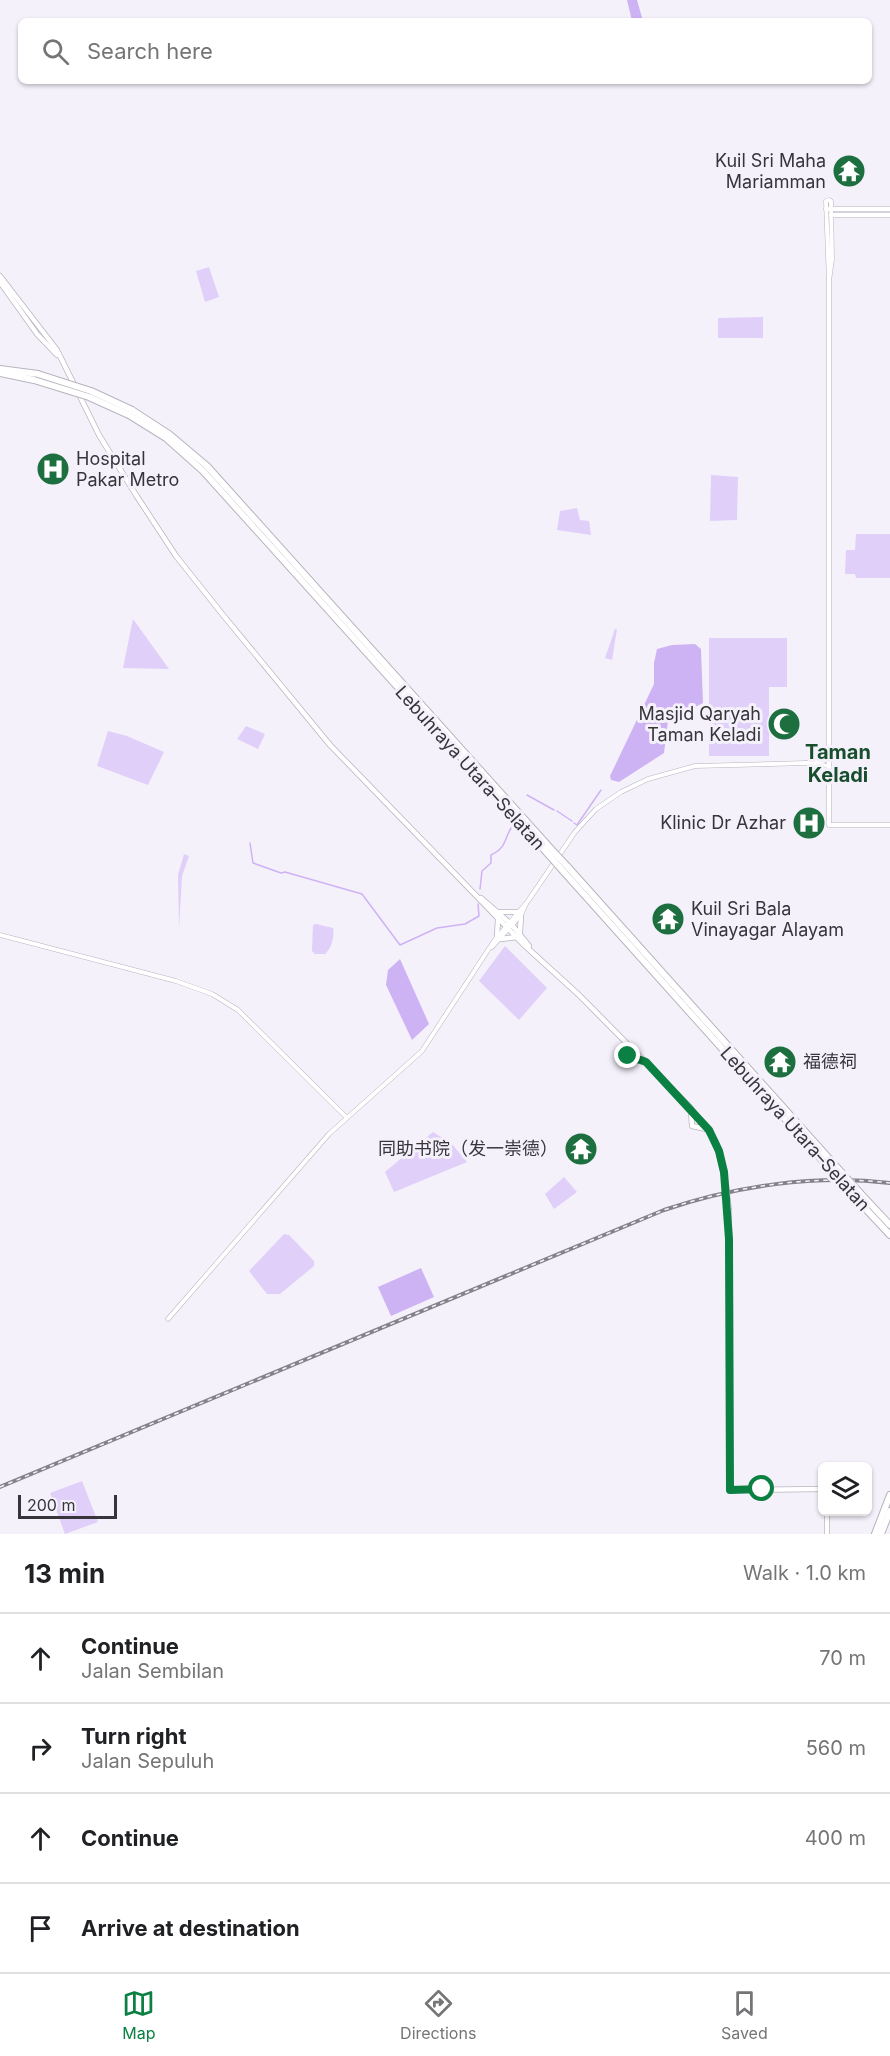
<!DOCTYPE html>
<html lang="en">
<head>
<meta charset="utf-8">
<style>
	body { margin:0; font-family:Inter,"Noto Sans SC",sans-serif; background:#f6f6f6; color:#202124 }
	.controls { position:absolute; right:18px; bottom:18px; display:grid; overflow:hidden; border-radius:9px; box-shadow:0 2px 4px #0004 }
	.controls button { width:54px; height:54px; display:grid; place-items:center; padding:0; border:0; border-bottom:2px solid #e0e0e0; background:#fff; color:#202124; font:30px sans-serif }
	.scale { position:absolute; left:18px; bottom:15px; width:99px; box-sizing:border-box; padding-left:6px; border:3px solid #373539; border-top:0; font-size:16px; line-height:21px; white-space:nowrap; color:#373539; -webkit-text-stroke:4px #f5f1fb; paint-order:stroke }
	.stop { position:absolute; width:18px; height:18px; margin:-14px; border:4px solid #0b8043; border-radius:50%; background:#fff }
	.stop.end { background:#0b8043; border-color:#fff; box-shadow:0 2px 6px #0008 }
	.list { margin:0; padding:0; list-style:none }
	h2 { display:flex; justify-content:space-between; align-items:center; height:78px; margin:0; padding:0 24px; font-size:26px }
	h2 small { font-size:20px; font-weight:400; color:#757577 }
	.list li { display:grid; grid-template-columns:39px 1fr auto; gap:18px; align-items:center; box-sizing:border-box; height:90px; padding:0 24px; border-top:2px solid #e0e0e0 }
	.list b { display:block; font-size:22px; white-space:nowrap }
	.list p { margin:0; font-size:20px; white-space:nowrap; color:#757577 }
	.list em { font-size:20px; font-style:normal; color:#757577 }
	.icon { flex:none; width:33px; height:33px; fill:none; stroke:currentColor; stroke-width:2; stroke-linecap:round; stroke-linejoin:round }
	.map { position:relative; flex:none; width:890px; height:1534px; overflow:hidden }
	.search { position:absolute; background:#fff; box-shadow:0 2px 4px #0004; left:18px; right:18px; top:18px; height:66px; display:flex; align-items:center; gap:15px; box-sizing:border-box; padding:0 21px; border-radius:9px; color:#757577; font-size:22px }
	.sheet { height:438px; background:#fff }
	nav { display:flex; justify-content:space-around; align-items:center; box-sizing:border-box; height:84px; border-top:2px solid #e0e0e0; background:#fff; font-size:16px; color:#757577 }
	nav a { display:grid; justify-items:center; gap:3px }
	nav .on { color:#0b8043 }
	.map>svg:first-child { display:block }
	.green { fill:#e0cff9 }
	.water { fill:#ceb3f4 }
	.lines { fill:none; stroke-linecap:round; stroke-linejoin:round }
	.stream { stroke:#ceb3f4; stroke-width:1.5 }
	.minor-casing { stroke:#b8b4be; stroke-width:5 }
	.major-casing { stroke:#b8b4be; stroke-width:6 }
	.highway-casing { stroke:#b8b4be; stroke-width:8 }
	.minor { stroke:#fff; stroke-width:4 }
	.major { stroke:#fff; stroke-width:4.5 }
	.highway { stroke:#fff; stroke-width:6 }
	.rail-casing { stroke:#858289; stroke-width:4 }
	.rail { stroke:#f5f1fb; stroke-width:1.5; stroke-dasharray:4.5; stroke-linecap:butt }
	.major-bridge-casing { stroke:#b8b4be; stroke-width:6; stroke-linecap:butt }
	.highway-bridge-casing { stroke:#b8b4be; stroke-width:8; stroke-linecap:butt }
	.major-bridge { stroke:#fff; stroke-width:4.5 }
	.highway-bridge { stroke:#fff; stroke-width:6 }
	.route { stroke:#0b8043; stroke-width:8 }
	.labels { text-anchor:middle; stroke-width:6; stroke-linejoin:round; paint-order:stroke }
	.poi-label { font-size:18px; fill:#373539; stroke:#f5f1fb; text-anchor:end }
	.street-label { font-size:18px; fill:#373539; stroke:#f5f1fb }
	.neighbourhood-label { font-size:20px; font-weight:bold; fill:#174e2d; stroke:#f5f1fb }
</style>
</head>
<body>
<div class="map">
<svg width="890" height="1534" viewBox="0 0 890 1534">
	<rect width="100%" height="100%" fill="#f5f1fb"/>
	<g class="green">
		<path d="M209,267L219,297L205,302L196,271Z"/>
		<path d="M763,317V338H718V318Z"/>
		<path d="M711,475L738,477L737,520L710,521Z"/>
		<path d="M577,508L580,520L589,521L591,535L557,530L560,511Z"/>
		<path d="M856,534H890V578H856L855,574H845L846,550H855Z"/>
		<path d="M133,619L169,669L123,668Z"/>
		<path d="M615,629H617L612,660L605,658Z"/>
		<path d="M709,638H787V687H769V756H709Z"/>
		<path d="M246,726L265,734L258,749L237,739Z"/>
		<path d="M108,731L127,736L164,752L148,785L97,766Z"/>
		<path d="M184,854L189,856L182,876L179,929L178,875Z"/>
		<path d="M316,924L333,928C335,936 331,949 325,954H315L312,951L313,925Z"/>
		<path d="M505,946L547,988L519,1020L479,981Z"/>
		<path d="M433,1132L451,1143L467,1162L394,1192L385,1172Z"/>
		<path d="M564,1177L577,1192L554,1209L545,1194Z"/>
		<path d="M284,1234L289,1235L314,1261V1266L280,1294H267L249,1271Z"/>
		<path d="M82,1481L98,1522L65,1534L50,1493Z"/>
	</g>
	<g class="water">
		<path d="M627,0H637L643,21H632Z"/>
		<path d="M695,644L701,649L703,703L668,721L664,753L619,782L611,780L610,776L654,684V663L657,649L672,645Z"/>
		<path d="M400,959L429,1024L412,1040L386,985L388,970Z"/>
		<path d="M421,1268L434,1297L391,1316L378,1287Z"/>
	</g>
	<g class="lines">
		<g class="stream">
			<path d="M527,795L554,810"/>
			<path d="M557,811L572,821"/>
			<path d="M574,823L577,825L601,790"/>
			<path d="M250,843L253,863L281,873L285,872L362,894L400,945L437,928L465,924L479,916L478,904"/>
			<path d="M480,889L482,871L491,863V855C506,848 504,840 511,828"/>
		</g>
		<g class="minor-casing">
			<g id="minor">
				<path d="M826,209H890"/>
				<path d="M831,215H890"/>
				<path d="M829,281L826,201L829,200L831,201L832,259L829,281V825H890"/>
				<path d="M806,763L829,760"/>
				<path d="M0,935L176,981L212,994L238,1010L346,1117"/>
				<path d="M492,947L521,915L526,904"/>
				<path d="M168,1319L329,1134L422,1051L494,941L528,901L575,832L596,809L621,792L648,779L695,766L806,763L829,766"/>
			</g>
		</g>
		<g class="major-casing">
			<g id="major">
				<path d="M0,276L57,350L99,435L136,495L176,556L223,615L330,745L523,944L579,995L690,1107L716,1142L726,1184"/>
				<path d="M0,282L37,334L57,355"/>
				<path d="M481,898L512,925L529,946"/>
				<path d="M499,912H518"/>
				<path d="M520,933L521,915"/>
				<path d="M497,937L498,919"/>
				<path d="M501,939L517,937"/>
				<path d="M626,1044L628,1060L645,1061"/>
				<path d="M691,1110L692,1126L706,1129"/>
				<path d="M729,1211L730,1490L822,1489"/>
				<path d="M827,1534V1512"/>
			</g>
		</g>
		<g class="highway-casing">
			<g id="highway">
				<path d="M0,369L38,374"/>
				<path d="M0,373L34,380"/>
				<path d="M132,410L169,434L207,466L552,850"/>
				<path d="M129,415L166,438L203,471L548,854"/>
				<path d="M567,866L842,1173"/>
				<path d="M563,871L830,1169"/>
				<path d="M848,1190L890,1235"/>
				<path d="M861,1194L890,1225"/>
				<path d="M875,1534L890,1495"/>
				<path d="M881,1534L890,1511"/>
			</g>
		</g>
		<use href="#minor" class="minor"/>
		<use href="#major" class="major"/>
		<use href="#highway" class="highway"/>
		<g class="rail-casing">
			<path id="rail" d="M0,1487L664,1210C735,1186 815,1174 890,1183"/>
		</g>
		<use href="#rail" class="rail"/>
		<g class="major-bridge-casing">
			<path id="major-bridge" d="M726,1184L729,1211"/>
		</g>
		<g class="highway-bridge-casing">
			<g id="highway-bridge">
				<path d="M38,374L91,391L132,410"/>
				<path d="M34,380L89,397L129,415"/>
				<path d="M552,850L567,866"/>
				<path d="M548,854L563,871"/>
				<path d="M830,1169L848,1190"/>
				<path d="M842,1173L861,1194"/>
			</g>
		</g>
		<use href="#major-bridge" class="major-bridge"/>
		<use href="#highway-bridge" class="highway-bridge"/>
	</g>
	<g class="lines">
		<path class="route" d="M628,1056V1060L638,1059L646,1062L709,1130L719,1151L724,1172L729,1239L730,1490L762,1489"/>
	</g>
	<defs>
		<g id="temple-disc" transform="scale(1.725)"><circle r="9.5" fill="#1d6f40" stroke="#f5f1fb"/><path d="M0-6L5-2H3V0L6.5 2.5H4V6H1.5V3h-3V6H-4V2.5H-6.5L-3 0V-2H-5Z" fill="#fff"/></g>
		<g id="hospital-disc" transform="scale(1.725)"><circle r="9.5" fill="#1d6f40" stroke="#f5f1fb"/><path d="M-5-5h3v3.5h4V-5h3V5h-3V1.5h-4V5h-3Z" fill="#fff"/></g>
		<g id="mosque-disc" transform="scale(1.725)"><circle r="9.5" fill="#1d6f40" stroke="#f5f1fb"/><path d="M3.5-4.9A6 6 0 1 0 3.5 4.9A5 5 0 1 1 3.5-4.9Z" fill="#fff"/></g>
	</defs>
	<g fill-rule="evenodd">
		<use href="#temple-disc" x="849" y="171"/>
		<use href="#hospital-disc" x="53" y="469"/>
		<use href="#mosque-disc" x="784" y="724"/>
		<use href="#hospital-disc" x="809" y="823"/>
		<use href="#temple-disc" x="668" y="919"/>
		<use href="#temple-disc" x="780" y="1062"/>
		<use href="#temple-disc" x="581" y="1149"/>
	</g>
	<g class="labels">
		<g class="poi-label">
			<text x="826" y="167">Kuil Sri Maha<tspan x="826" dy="21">Mariamman</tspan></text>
			<text x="76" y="465" text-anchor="start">Hospital<tspan x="76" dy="21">Pakar Metro</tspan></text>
			<text x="761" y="720">Masjid Qaryah<tspan x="761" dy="21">Taman Keladi</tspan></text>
			<text x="786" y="829">Klinic Dr Azhar</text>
			<text x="691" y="915" text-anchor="start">Kuil Sri Bala<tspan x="691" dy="21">Vinayagar Alayam</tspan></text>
			<text x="803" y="1068" text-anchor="start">福德祠</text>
			<text x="558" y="1155">同助书院（发一崇德）</text>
		</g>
		<g class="street-label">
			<text transform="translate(470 768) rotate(48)" y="6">Lebuhraya Utara–Selatan</text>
			<text transform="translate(795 1129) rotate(48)" y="6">Lebuhraya Utara–Selatan</text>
		</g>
		<g class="neighbourhood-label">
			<text x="838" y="759">Taman<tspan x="838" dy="23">Keladi</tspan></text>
		</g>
	</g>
</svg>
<div class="controls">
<button><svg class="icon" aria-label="layers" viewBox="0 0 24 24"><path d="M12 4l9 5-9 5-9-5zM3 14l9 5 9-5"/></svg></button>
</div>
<div class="scale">200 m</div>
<div class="stop" style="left:762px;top:1489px"></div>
<div class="stop end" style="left:628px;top:1056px"></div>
<div class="search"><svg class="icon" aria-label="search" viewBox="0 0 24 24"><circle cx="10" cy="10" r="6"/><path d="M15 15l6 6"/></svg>Search here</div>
</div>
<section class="sheet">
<h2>13 min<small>Walk · 1.0 km</small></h2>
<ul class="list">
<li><svg class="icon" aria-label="ahead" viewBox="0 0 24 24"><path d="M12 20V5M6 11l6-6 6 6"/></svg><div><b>Continue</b><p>Jalan Sembilan</p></div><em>70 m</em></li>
<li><svg class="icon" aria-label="right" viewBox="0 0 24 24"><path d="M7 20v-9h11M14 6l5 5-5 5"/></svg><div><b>Turn right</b><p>Jalan Sepuluh</p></div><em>560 m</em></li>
<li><svg class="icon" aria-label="ahead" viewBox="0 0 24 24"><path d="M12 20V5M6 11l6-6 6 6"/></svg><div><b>Continue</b></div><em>400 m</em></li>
<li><svg class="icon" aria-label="arrive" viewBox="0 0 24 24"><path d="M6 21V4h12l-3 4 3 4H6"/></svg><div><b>Arrive at destination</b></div></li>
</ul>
</section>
<nav>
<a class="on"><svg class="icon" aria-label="map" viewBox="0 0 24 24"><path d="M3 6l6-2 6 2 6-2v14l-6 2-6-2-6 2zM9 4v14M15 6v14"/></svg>Map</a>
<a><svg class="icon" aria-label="directions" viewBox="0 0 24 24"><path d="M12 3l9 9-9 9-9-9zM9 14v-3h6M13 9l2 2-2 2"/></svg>Directions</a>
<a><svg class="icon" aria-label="saved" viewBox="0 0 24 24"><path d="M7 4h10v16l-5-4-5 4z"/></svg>Saved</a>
</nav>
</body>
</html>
